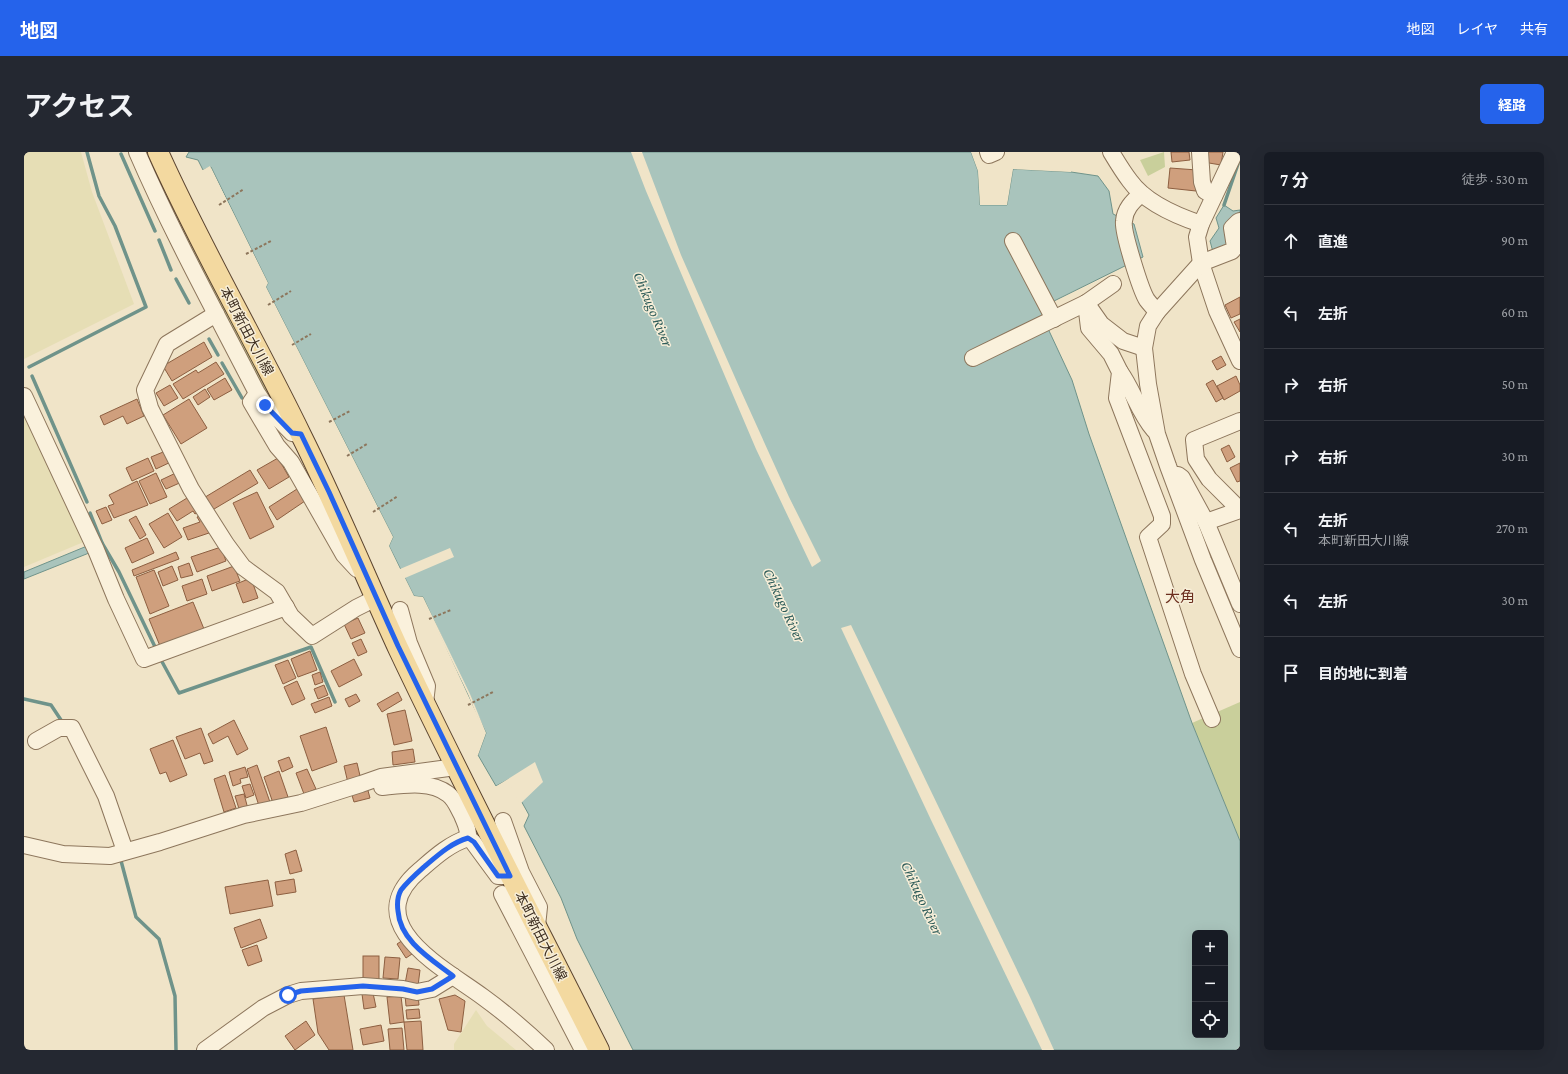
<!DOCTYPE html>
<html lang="ja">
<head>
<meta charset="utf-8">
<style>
	body { margin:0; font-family:"Crimson Pro","Noto Sans JP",serif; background:#242831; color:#f1f3f6 }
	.controls { position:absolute; right:12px; bottom:12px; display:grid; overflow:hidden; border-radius:6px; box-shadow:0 4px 16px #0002 }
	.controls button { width:36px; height:36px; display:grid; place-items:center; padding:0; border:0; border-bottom:1px solid #363941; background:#171b24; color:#f1f3f6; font:20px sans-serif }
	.stop { position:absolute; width:12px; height:12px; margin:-9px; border:3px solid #2563eb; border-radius:50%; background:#fff }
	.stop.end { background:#2563eb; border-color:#fff; box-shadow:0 1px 4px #0008 }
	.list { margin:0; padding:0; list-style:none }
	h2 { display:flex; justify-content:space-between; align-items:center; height:52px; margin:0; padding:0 16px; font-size:17px }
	h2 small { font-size:13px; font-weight:400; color:#9ea1a6 }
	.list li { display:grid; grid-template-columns:26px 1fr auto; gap:12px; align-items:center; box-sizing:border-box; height:72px; padding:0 16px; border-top:1px solid #363941 }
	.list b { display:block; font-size:15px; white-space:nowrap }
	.list p { margin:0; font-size:13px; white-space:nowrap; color:#9ea1a6 }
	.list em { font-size:13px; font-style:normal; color:#9ea1a6 }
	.icon { flex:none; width:22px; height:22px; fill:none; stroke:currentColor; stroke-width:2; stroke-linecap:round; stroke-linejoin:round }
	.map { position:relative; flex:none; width:1216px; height:898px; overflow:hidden; border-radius:6px }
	header { display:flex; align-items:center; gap:24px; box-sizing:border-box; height:56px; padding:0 20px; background:#2563eb; color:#fff }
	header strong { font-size:19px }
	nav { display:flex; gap:22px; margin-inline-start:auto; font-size:14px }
	.intro { display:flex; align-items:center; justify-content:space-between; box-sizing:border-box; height:96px; padding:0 24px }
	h1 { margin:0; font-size:28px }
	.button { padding:10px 18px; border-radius:6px; background:#2563eb; color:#fff; font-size:14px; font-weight:700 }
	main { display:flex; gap:24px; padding:0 24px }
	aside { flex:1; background:#171b24; border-radius:6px; box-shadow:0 4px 16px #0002 }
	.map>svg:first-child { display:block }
	.farmland { fill:#e6deb5 }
	.green { fill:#c9cf9b }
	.water { fill:#a9c4bc; stroke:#6f938a; fill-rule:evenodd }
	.pier { fill:#f0e4c8 }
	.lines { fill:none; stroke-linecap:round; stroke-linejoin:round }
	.stream { stroke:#6f938a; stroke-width:3.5 }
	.building { fill:#cf9f7d; stroke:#8d5f41 }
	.minor-casing { stroke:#8d765c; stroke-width:18 }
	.major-casing { stroke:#5b4430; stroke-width:22 }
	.path { stroke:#8d765c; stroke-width:2; stroke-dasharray:3 2; stroke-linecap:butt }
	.minor { stroke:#faf1dc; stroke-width:16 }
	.major { stroke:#f3d9a0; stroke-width:20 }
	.route { stroke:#2563eb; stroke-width:5 }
	.labels { text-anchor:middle; stroke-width:3; stroke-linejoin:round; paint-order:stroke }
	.street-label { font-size:14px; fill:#3d2e20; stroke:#f7eed8 }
	.water-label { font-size:15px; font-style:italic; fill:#2f5d5a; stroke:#f7eed8 }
	.neighbourhood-label { font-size:15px; fill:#6b2e1e; stroke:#f7eed8 }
</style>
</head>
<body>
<header>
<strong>地図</strong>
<nav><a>地図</a><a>レイヤ</a><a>共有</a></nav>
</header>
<div class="intro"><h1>アクセス</h1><a class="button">経路</a></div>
<main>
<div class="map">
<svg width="1216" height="898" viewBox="0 0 1216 898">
	<rect width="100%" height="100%" fill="#f0e4c8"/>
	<g class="farmland">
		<path d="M0,0H57L68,40L110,152L0,207Z"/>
		<path d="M0,255L62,389L0,415Z"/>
		<path d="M452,858L463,874L492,898H430V892Z"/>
	</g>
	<g class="green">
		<path d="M118,0H124L136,27L266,273L239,241Z"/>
		<path d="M1140,0L1141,15L1124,24L1116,8Z"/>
		<path d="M1216,550V689L1168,571Z"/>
	</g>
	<g class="water">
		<path d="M165,0H947L954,19L956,53H983L989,17L1047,20L1074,24L1085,39L1089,62L1110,72L1119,105L1028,150L1019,166L1048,228L1065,282L1168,571L1216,689V898H609L553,787L537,746L500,674L505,663L485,627L472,634L454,603L462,581L399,445L390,444L365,394L369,385L242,135L244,131L187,15L179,18L174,8L162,5ZM1171,781H1201V883H1171Z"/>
		<path d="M1200,53L1209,59L1216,58V65L1205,92L1189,100L1186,89L1195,76L1192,66Z"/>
		<path d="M63,394L65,401L0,427V420Z"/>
	</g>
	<g class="pier">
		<path d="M607,0H618L657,103L717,239L765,345L797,409L788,415L732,297L622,39Z"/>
		<path d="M947,0H949L956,19L958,51H981L988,15L1047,18V20L989,17L983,53H956L954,19Z"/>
		<path d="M186,14L244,131L242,135L369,385L365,394L376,417L426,396L430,405L381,426L390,444L399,445L446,542L462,581L454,603L452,604L460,581L444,542L398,447L388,445L363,394L367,385L240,136L242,131L185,17L180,20L177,19Z"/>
		<path d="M827,473L1006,845L1030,898H1018L908,670L817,476Z"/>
		<path d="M511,610L519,630L496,652L484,629L473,636L471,635Z"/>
	</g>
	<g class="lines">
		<g class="stream">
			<path d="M97,2L131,79"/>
			<path d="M1200,53L1214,12"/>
			<path d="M135,88L147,118"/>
			<path d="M152,127L165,151"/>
			<path d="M185,187L194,203"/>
			<path d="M198,211L218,246"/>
			<path d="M5,215L122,155L91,74L75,44L63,0"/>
			<path d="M8,224L63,350"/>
			<path d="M66,361L78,391"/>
			<path d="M73,393L78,391L95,420L133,499"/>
			<path d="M136,506L155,541L287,495L311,550"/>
			<path d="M0,547L27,553L39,571"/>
			<path d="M96,705L112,765L135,787L151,844L152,898"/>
		</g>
	</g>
	<g class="building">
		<path d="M1147,0H1165L1166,8L1148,10Z"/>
		<path d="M1180,0H1199L1197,13L1179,10Z"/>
		<path d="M1146,16L1173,18L1172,39L1144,36Z"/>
		<path d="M1216,145V162L1207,166L1201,153Z"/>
		<path d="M1216,167V180L1210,170Z"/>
		<path d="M180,190L188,205L148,229L139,214Z"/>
		<path d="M1197,204L1202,213L1193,218L1188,209Z"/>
		<path d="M192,210L200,222L159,247L149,232L172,218L174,221Z"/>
		<path d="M1212,224L1216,233V239L1200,248L1193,234Z"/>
		<path d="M201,226L208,238L190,248L183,237Z"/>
		<path d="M1189,228L1199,246L1192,250L1182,232Z"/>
		<path d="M146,233L154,246L140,254L132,241Z"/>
		<path d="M181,237L186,245L174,253L169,245Z"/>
		<path d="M113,247L120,264L103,272L99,264L80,273L76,264Z"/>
		<path d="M165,247L183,276L157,292L139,263Z"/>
		<path d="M1205,293L1211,305L1203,310L1197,297Z"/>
		<path d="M144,298L149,309L132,317L127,305Z"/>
		<path d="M124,306L130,319L108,329L102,316Z"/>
		<path d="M254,306L265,325L245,337L233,318Z"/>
		<path d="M1216,311V329L1213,330L1206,316Z"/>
		<path d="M226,318L234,331L185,360L178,347Z"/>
		<path d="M156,319L160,329L142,337L137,328Z"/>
		<path d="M132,321L143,345L126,352L115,329Z"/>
		<path d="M113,329L124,353L90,366L84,354L90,352L85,343Z"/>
		<path d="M273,337L281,349L253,368L245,355Z"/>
		<path d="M233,340L250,375L226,387L209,351Z"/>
		<path d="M168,343L177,358L171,362L169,359L153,369L145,357Z"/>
		<path d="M82,355L88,368L78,372L72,359Z"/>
		<path d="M144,361L158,385L140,396L125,372Z"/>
		<path d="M180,362L191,379L164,388L159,376L176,370L173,365Z"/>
		<path d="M112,364L122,383L116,387L105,368Z"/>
		<path d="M123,386L130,401L108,411L101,396Z"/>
		<path d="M197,395L202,409L173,420L167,405Z"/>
		<path d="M152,400L155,407L110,424L108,418Z"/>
		<path d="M165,411L169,423L157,426L154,415Z"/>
		<path d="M148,414L154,428L139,434L134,420Z"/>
		<path d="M210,414L216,429L188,439L183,424Z"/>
		<path d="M130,418L145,454L126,462L112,425Z"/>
		<path d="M227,426L234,446L219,451L212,432Z"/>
		<path d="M178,427L183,442L163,449L158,434Z"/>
		<path d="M169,450L180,477L136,494L125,467Z"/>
		<path d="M334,466L341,481L327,487L320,472Z"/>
		<path d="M337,487L343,500L334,504L328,491Z"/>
		<path d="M286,499L293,518L274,525L267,507Z"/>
		<path d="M330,507L338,523L315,535L307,519Z"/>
		<path d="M264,508L272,526L259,532L251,513Z"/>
		<path d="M296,520L299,530L291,533L288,523Z"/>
		<path d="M273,529L281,547L268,553L260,535Z"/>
		<path d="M300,533L304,543L294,547L290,537Z"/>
		<path d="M374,540L378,548L358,560L353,552Z"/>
		<path d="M332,542L336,549L325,555L321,547Z"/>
		<path d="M305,545L308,554L291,561L287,552Z"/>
		<path d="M381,558L388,589L370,593L363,562Z"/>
		<path d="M210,568L224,597L213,603L204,584L189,592L184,582Z"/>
		<path d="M302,575L313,610L288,619L276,584Z"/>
		<path d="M177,576L189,609L180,612L176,601L161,607L152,585Z"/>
		<path d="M149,588L163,623L146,630L142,620L136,622L126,597Z"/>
		<path d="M389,597L391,610L369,613L368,600Z"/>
		<path d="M265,605L269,615L258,620L254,609Z"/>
		<path d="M333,611L337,628L324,631L320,614Z"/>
		<path d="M233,613L247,653L236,657L223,617Z"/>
		<path d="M221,615L224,625L216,627L217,631L209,634L205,620Z"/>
		<path d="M283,617L292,637L280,642L272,621Z"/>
		<path d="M255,619L264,645L249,651L240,625Z"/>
		<path d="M201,623L212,656L200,660L190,627Z"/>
		<path d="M226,632L230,643L222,646L218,634Z"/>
		<path d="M343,635L346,646L330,650L327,640Z"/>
		<path d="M220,642L224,657L216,660L211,644Z"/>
		<path d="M272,698L278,719L266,722L261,702Z"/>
		<path d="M270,727L272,740L253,743L251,730Z"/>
		<path d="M244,728L249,754L206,762L201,735Z"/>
		<path d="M236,767L243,786L217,796L210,776Z"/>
		<path d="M382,786L391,800L382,806L373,792Z"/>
		<path d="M233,793L238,809L224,814L218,798Z"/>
		<rect x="339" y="804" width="16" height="26"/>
		<path d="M361,805L376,806L374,827L359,826Z"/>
		<path d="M384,816L396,818L394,834L381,832Z"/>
		<path d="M349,841L352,855L340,857L338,842Z"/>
		<path d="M320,843L329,898H305L294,881L289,847Z"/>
		<path d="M381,843H394L395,853L382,854Z"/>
		<path d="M431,843L441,849L437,880L424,878L415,847Z"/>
		<path d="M377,844L380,870L366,872L363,845Z"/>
		<path d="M395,857L396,866L383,867L382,858Z"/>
		<path d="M282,869L291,883L271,898L261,884Z"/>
		<path d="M397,869L399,898H383L380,870Z"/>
		<path d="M357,873L360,889L339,893L336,877Z"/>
		<path d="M378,876L380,898H366L364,877Z"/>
	</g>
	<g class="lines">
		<g class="minor-casing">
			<g id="minor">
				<path d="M113,0C149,83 192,161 233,241L241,253L268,281L277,282"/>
				<path d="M964,0L965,3L972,0"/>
				<path d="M1087,0C1093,10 1099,20 1106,29C1121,50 1153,64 1177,72"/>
				<path d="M1176,0L1178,30L1181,39L1190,44"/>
				<path d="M1211,0L1177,72L1173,85L1177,111L1193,159L1216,209"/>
				<path d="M1117,42C1108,50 1101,57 1100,69C1098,79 1117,139 1123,148C1126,152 1130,156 1133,160"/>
				<path d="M1216,69L1214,70L1208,76L1211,95L1208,99L1177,111L1133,160L1124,174L1120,196L1124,232L1133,282L1144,314L1179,408L1216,497"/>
				<path d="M989,89L1030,167"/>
				<path d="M1062,151L1065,176L1087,202L1096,220L1093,246L1138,364V372L1124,385L1169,522L1188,567"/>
				<path d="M1063,152L1077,172L1099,189L1120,196"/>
				<path d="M192,162L143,192L121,238L126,256L167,337L202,392L219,415L253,440L267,464L288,484L332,456L352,446"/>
				<path d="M949,206L1062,151L1089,132"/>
				<path d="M1096,220C1109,238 1115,261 1130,278"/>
				<path d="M232,243L227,250L253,294L267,310L320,403L333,417L339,415"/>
				<path d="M0,244L72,398L92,447L120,507L262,455"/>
				<path d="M1154,323L1158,326L1182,370L1216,452"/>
				<path d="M1182,370L1216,358L1185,327L1172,307L1170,288L1216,269"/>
				<path d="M376,458L385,491L403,534L401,551"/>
				<path d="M12,589L35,576H48L82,644L101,699"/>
				<path d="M358,635C378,633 407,628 424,642C431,647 434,656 438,663C441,671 445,677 444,686"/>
				<path d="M479,669L497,720L515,755L513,774"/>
				<path d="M0,693L39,702L86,704L136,690L220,663L277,651L337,632L357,625L432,615"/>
				<path d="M486,724H474L449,690L444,686C425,692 410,706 396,718C332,772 420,816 459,845C481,861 502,879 522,898"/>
				<path d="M478,742L559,898"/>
				<path d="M181,898L239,856L264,843L277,839L339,834L379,837L393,840L408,837L429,824"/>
			</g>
		</g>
		<g class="major-casing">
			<path id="major" d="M134,0C177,96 231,188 277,283C312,353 342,426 375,498C439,633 508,765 575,898"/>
		</g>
		<g class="path">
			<path d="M195,53L220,37"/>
			<path d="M222,102L247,89"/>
			<path d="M244,153L267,139"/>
			<path d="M268,193L287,182"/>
			<path d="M305,270L326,259"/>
			<path d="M323,304L343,292"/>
			<path d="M349,360L374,344"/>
			<path d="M405,467L427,458"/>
			<path d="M444,553L469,540"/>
		</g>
		<use href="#minor" class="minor"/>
		<use href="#major" class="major"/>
	</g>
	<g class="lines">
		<path class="route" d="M241,253L268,281L277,282L305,340L374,494L486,724H474L450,690L444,686C427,691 414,703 401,714C392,722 384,729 377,738C373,745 373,752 374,759C376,789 407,807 429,824L408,837L393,840L379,837L339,834L289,838L277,839L264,843"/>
	</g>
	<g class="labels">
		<g class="street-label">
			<text transform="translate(223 179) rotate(62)" y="5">本町新田大川線</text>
			<text transform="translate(517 784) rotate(63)" y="5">本町新田大川線</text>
		</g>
		<g class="water-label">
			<text transform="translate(629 157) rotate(67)" y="5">Chikugo River</text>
			<text transform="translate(760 453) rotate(65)" y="5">Chikugo River</text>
			<text transform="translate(898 746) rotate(65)" y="5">Chikugo River</text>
		</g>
		<g class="neighbourhood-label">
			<text x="1156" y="450">大角</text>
		</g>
	</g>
</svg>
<div class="controls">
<button>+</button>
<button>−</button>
<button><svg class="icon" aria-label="locate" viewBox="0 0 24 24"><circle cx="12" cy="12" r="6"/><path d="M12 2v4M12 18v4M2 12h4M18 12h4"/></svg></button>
</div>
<div class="stop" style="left:264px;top:843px"></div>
<div class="stop end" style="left:241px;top:253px"></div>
</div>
<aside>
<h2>7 分<small>徒歩 · 530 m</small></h2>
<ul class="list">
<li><svg class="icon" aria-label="ahead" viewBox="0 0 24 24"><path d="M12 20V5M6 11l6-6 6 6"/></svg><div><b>直進</b></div><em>90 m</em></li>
<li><svg class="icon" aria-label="left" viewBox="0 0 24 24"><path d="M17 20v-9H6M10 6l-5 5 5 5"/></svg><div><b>左折</b></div><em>60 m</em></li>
<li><svg class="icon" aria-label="right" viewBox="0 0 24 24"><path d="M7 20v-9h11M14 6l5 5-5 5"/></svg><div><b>右折</b></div><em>50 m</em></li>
<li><svg class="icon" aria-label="right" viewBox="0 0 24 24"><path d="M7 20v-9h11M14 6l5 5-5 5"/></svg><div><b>右折</b></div><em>30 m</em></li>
<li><svg class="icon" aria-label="left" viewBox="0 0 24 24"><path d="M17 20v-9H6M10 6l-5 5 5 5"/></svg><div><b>左折</b><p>本町新田大川線</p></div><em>270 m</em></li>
<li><svg class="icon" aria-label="left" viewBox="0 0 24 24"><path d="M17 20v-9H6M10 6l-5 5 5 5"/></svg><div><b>左折</b></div><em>30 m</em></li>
<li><svg class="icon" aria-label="arrive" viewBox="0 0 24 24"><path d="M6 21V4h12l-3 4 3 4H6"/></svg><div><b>目的地に到着</b></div></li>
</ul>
</aside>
</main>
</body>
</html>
